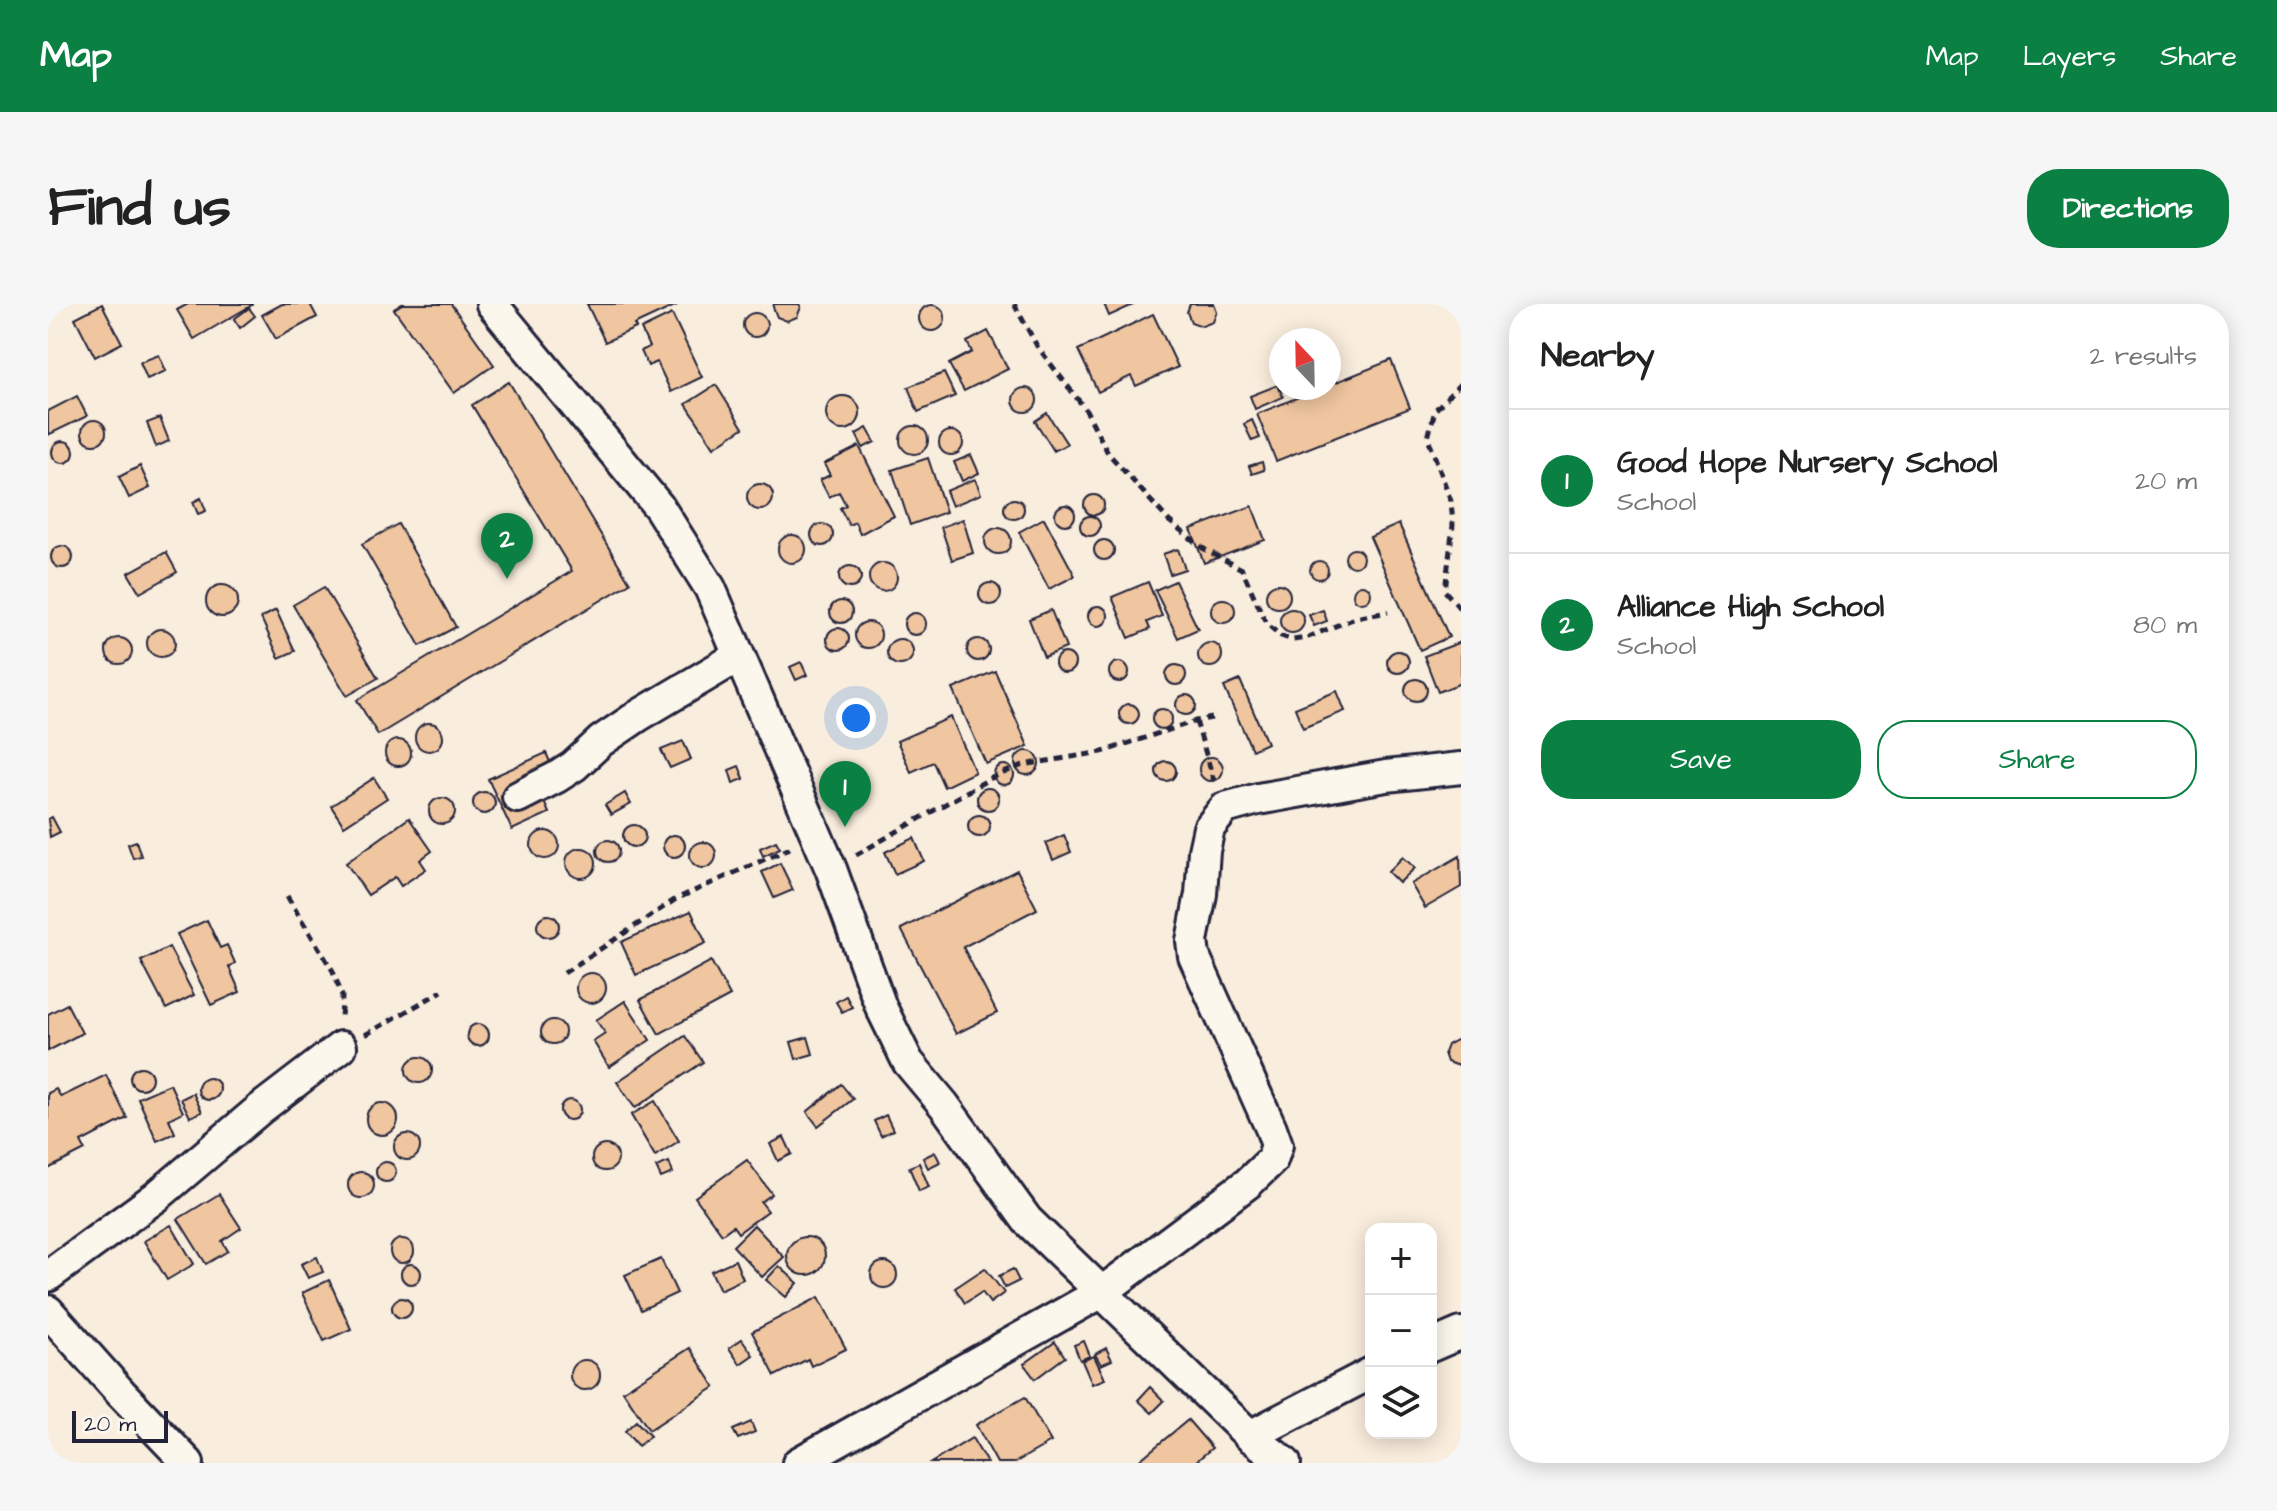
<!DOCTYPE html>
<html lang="en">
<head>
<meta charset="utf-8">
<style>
	body { margin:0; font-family:"Architects Daughter",sans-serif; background:#f6f6f6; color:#222 }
	.controls { position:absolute; right:24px; bottom:24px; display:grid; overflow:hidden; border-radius:16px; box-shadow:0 4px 20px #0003 }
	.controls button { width:72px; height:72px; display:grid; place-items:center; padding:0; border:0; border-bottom:2px solid #e0e0e0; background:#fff; color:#222; font:40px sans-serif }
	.compass { position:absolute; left:1221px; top:24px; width:72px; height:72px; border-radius:50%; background:#fff; box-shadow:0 4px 20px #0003; rotate:338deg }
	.scale { position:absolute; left:24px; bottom:20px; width:96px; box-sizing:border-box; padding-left:8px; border:4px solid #22223b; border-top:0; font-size:22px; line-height:28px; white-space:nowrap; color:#22223b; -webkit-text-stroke:6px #fbf7ec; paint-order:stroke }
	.you { position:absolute; left:808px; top:414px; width:28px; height:28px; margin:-20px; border:6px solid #fff; border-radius:50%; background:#1a73e8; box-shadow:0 0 0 12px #1a73e833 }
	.badge { display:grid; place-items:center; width:52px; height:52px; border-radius:50%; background:#0b8043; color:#fff; font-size:26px; font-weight:700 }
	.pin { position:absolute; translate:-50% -66px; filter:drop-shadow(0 2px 4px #0008) }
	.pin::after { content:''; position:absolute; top:42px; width:28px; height:24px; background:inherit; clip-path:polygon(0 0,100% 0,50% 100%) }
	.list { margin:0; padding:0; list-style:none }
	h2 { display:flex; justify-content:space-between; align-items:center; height:104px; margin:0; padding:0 32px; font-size:34px }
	h2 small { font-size:26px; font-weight:400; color:#767676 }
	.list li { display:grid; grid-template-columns:52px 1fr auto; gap:24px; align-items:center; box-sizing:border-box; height:144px; padding:0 32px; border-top:2px solid #e0e0e0 }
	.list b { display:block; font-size:30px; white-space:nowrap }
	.list p { margin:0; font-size:26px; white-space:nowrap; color:#767676 }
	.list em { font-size:26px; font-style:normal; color:#767676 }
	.actions { display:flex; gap:16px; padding:24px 32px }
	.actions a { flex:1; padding:18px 0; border:2px solid #0b8043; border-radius:32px; text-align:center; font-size:28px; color:#0b8043 }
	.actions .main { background:#0b8043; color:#fff }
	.icon { flex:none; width:44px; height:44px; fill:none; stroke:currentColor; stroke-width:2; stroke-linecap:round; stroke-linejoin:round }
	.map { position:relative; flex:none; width:1413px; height:1159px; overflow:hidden; border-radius:32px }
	header { display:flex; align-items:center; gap:48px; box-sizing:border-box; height:112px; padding:0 40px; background:#0b8043; color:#fff }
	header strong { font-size:38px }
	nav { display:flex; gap:44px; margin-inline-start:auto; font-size:28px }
	.intro { display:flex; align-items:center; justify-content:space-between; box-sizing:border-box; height:192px; padding:0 48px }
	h1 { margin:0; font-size:56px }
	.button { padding:20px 36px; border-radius:32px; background:#0b8043; color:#fff; font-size:28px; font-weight:700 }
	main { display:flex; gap:48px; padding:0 48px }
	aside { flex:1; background:#fff; border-radius:32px; box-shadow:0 4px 20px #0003 }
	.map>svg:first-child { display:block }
	.building { fill:#efc69f; stroke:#22223b; stroke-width:2 }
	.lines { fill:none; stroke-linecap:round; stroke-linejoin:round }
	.street-casing { stroke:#22223b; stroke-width:36 }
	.path { stroke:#22223b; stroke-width:5; stroke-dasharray:8 6; stroke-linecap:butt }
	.street { stroke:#fbf7ec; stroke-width:30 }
</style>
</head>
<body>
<header>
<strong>Map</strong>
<nav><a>Map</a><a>Layers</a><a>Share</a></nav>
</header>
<div class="intro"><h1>Find us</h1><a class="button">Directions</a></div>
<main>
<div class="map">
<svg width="1413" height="1159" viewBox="0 0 1413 1159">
	<rect width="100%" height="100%" fill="#f9eddd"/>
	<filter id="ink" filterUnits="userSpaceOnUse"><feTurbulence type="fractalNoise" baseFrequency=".0125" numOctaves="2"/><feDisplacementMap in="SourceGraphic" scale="16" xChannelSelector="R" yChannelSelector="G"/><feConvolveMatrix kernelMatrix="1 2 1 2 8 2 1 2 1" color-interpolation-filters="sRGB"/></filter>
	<g filter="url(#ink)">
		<g class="building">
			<path d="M54,0L74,39L47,53L27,14Z"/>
			<path d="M140,0H204V1L146,35L129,6Z"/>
			<path d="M234,0H262L269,13L228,35L214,11Z"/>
			<path d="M354,0H403L446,61L406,89L346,5Z"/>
			<path d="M539,0H628L629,1L586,21L588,24L557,38Z"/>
			<path d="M726,0H751L753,3L749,13L739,17L729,13L725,3Z"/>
			<path d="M1056,0H1087L1061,12Z"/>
			<path d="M1142,0H1166L1169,7L1165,18L1154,22L1143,18L1139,8Z"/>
			<circle cx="884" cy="14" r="13"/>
			<path d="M201,4L207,12L192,24L186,15Z"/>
			<circle cx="707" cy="21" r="12"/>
			<path d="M624,10L654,73L623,88L609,58L600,62L593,47L601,43L593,25Z"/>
			<path d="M1105,10L1130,63L1088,82L1083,72L1050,88L1030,46Z"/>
			<path d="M940,27L960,65L916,87L901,60L924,48L919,38Z"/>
			<path d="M111,51L118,67L99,75L92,58Z"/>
			<path d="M1343,56L1362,104L1228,157L1209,110L1273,84H1281V81Z"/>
			<path d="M896,69L907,92L870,108L860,83Z"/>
			<path d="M461,78L582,279L330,431L309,396L524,267L424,101Z"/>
			<path d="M668,81L695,124L666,143L638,100Z"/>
			<path d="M1230,81L1235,93L1207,105L1202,92Z"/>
			<circle cx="977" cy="96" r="12"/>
			<path d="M29,92L39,112L0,131V107Z"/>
			<circle cx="795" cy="109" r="17"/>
			<path d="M999,109L1019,140L1006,147L987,117Z"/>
			<path d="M112,114L121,137L108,143L99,119Z"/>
			<path d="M1204,116L1212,134L1204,137L1196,120Z"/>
			<circle cx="46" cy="128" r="12"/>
			<circle cx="866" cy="136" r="14"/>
			<path d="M819,124L827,138L815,144L808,130Z"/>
			<circle cx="903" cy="139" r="12"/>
			<circle cx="15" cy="148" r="11"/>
			<path d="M811,142L846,212L812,230L807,218L801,221L792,204L798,201L791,188L781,193L772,176L782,171L776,160Z"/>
			<path d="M923,151L931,169L914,177L906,158Z"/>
			<path d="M880,154L898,208L862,221L844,166Z"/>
			<path d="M1214,158L1216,166L1204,170L1201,162Z"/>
			<path d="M92,162L102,184L81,194L71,173Z"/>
			<path d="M927,175L933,190L904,202L898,187Z"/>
			<circle cx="712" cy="193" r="13"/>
			<circle cx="1046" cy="201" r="10"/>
			<path d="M153,194L158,207L150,210L145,198Z"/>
			<circle cx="966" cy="205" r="10"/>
			<circle cx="1017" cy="211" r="10"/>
			<path d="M1204,202L1217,236L1156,259L1143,225Z"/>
			<circle cx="1042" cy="222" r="10"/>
			<path d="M996,214L1027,272L1001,285L971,228Z"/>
			<path d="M915,215L925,249L904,256L893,223Z"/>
			<path d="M350,220L408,323L372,342L314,240Z"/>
			<path d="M1351,220L1401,333L1372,346L1322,233Z"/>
			<circle cx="774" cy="231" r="11"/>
			<circle cx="950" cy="237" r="13"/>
			<circle cx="744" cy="245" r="14"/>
			<circle cx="1056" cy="246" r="10"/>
			<circle cx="14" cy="253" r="11"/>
			<circle cx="1306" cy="254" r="9"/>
			<path d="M1130,245L1137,265L1122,270L1115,250Z"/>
			<path d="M118,248L129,268L92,289L80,269Z"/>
			<circle cx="1271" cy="266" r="9"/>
			<circle cx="835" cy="273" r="14"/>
			<circle cx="802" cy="273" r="11"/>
			<path d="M1127,277L1150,325L1130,334L1107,286Z"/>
			<path d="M1100,278L1114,312L1099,318L1102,325L1081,334L1064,293Z"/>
			<circle cx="942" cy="290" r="11"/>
			<circle cx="1230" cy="292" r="12"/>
			<circle cx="1314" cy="290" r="9"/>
			<circle cx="174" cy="297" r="16"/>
			<path d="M276,283L330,374L299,392L245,301Z"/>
			<circle cx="1175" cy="307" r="12"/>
			<circle cx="793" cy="308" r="11"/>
			<circle cx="1050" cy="312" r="10"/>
			<circle cx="1244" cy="317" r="12"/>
			<path d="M228,306L247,347L231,354L213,314Z"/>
			<path d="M1003,306L1018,344L996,353L981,315Z"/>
			<path d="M1275,306L1279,317L1266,322L1261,311Z"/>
			<circle cx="867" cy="320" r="11"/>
			<circle cx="820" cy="331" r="13"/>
			<circle cx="790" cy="335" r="11"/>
			<circle cx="113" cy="339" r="14"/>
			<circle cx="71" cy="347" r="13"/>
			<circle cx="852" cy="348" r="13"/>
			<circle cx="930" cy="346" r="11"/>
			<path d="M1413,338V379L1390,388L1376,352Z"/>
			<circle cx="1162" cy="351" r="12"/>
			<circle cx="1350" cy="358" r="11"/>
			<circle cx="1017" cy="359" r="10"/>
			<circle cx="1071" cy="368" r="10"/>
			<path d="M753,358L759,371L748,376L742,363Z"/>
			<circle cx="1128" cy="371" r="10"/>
			<path d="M947,367L980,442L938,460L905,385Z"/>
			<circle cx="1368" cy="386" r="11"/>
			<path d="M1192,376L1219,439L1204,446L1176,383Z"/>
			<path d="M1289,387L1297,407L1255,424L1247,404Z"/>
			<circle cx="1138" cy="401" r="10"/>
			<circle cx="1081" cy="410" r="10"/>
			<circle cx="1114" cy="415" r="10"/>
			<path d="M903,413L927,468L896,483L885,458L863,468L849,437Z"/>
			<circle cx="381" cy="433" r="14"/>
			<circle cx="350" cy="449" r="13"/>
			<path d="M635,437L643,455L622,464L613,446Z"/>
			<circle cx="979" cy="459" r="12"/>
			<path d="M498,449L508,471L493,491L501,509L464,526L440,475Z"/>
			<circle cx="1163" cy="465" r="12"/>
			<circle cx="1118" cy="467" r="10"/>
			<circle cx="956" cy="471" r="10"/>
			<path d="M691,462L696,475L685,479L681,466Z"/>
			<path d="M326,474L339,494L296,522L283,502Z"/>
			<circle cx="940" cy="495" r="11"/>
			<circle cx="436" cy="499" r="11"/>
			<path d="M577,489L583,500L563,511L557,501Z"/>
			<circle cx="394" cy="507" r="13"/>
			<circle cx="931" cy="522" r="11"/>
			<path d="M4,513L12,528L2,533L0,515Z"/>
			<path d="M361,514L384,547L372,556L378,565L353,582L347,573L320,591L298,559Z"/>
			<circle cx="586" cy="532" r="11"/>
			<circle cx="497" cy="541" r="14"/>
			<path d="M1016,531L1023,548L1005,556L998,539Z"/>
			<circle cx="626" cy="542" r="11"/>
			<path d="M866,534L876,557L847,570L837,548Z"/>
			<circle cx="560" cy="547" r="11"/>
			<path d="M88,537L93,552L85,554L80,540Z"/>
			<path d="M728,537L732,544L715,552L712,544Z"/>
			<circle cx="655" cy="551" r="13"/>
			<circle cx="533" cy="559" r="15"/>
			<path d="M1412,552L1413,583L1377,604L1363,580Z"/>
			<path d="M1355,553L1367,564L1351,579L1340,568Z"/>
			<path d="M732,559L745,586L726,594L714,568Z"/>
			<path d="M969,566L989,605L915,643L949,709L908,730L853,625Z"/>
			<path d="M643,607L658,639L588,671L573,638Z"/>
			<circle cx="500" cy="622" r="11"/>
			<path d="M159,616L172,644L179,641L187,659L181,663L192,688L163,701L129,630Z"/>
			<path d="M121,643L146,691L118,705L93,657Z"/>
			<path d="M663,657L682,692L611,730L592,696Z"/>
			<circle cx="543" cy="684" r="15"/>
			<path d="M798,692L804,703L794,708L788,698Z"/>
			<path d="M577,697L602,736L561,763L545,737L557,729L548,716Z"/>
			<path d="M19,700L34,729L0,747V710Z"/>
			<circle cx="505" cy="728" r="12"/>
			<circle cx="430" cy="731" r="11"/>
			<path d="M637,732L655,758L587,804L569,778Z"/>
			<path d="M760,733L765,750L748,755L743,738Z"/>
			<path d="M1408,736L1413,738V760L1408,761L1399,758L1396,749L1399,741Z"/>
			<circle cx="371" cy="766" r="13"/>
			<circle cx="93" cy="774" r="11"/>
			<path d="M58,771L79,814L33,838L37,846L0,865V789L8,785L13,793Z"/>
			<circle cx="161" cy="785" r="11"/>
			<path d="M122,780L135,808L121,815L127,829L109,837L90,794Z"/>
			<path d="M793,780L805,795L770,822L759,808Z"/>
			<path d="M145,789L154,808L142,813L133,795Z"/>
			<circle cx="522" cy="806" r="10"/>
			<path d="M607,797L631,837L607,852L583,811Z"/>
			<circle cx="334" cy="815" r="16"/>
			<path d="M838,811L845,826L833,832L826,817Z"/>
			<circle cx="359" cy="843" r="13"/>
			<path d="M736,833L744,850L730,857L722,840Z"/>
			<circle cx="557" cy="854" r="13"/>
			<path d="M887,848L892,858L880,864L875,854Z"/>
			<path d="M699,856L724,890L713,898L720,907L690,929L685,922L674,930L647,893Z"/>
			<circle cx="338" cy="868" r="10"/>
			<path d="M621,858L625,869L613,874L608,863Z"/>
			<path d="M871,859L881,883L871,887L861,863Z"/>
			<circle cx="313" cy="881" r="13"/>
			<path d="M171,890L193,924L174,937L180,947L158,960L130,915Z"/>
			<path d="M123,921L146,960L119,976L96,937Z"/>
			<path d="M706,921L736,953L714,973L685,942Z"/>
			<circle cx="758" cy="952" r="19"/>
			<circle cx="354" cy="947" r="12"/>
			<path d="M269,953L275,968L260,974L253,960Z"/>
			<path d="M613,955L629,989L593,1006L577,971Z"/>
			<path d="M687,956L695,975L672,986L663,967Z"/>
			<circle cx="836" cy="971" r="13"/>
			<circle cx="363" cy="970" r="10"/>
			<path d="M731,962L750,979L738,993L718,976Z"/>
			<path d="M937,964L956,989L942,999L934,988L917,999L907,984Z"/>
			<path d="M965,965L971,977L957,984L951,972Z"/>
			<path d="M281,976L303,1025L276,1037L254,989Z"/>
			<path d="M771,993L798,1045L763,1062L760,1055L727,1072L704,1028Z"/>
			<circle cx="354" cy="1004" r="10"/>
			<path d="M694,1035L705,1051L692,1060L681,1044Z"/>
			<path d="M1036,1037L1042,1052L1032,1056L1026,1041Z"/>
			<path d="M1007,1038L1017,1053L987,1075L976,1060Z"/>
			<path d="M642,1044L667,1083L601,1126L575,1087Z"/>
			<path d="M1058,1044L1064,1056L1053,1061L1047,1050Z"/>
			<path d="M1046,1052L1057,1075L1044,1080L1034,1057Z"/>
			<circle cx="537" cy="1071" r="15"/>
			<path d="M1102,1083L1116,1097L1104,1109L1090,1096Z"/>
			<path d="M977,1093L1003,1138L966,1159H949L928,1121Z"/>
			<path d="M1140,1116L1164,1144L1146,1159H1088Z"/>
			<path d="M588,1117L602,1132L590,1142L577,1127Z"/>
			<path d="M703,1118L707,1128L690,1135L685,1126Z"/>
			<path d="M924,1134L939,1159H883Z"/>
		</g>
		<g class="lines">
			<g class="street-casing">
				<g id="street">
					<path d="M444,0L611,203L662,284L783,565L833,703L860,758L896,801L979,916L1202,1132L1237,1159"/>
					<path d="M470,493L509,473L526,462L553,437L590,412L691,352"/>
					<path d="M0,972L108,893L212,805L293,743"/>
					<path d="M0,1007L73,1089L140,1159"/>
					<path d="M1383,1042L1413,1029"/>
					<path d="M1202,1132L1323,1069"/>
					<path d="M750,1159L1054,988L1200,879L1224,856L1229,841L1223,824L1146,652L1144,637L1153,590L1156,547L1161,524L1177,504L1210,495L1338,472L1413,464"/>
				</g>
			</g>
			<g class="path">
				<path d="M966,0L989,42L1038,106L1060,149L1121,217L1156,245L1194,265L1218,319L1233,332L1245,336L1258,334L1307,314L1340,308"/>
				<path d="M1413,79L1387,106L1380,134L1403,197L1405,221L1397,287L1413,306"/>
				<path d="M1148,417L1166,477"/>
				<path d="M808,551L941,475L975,461L1054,448L1148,417L1164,414"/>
				<path d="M239,592L285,667L294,692L293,716"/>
				<path d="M516,669L628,595L742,544"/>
				<path d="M317,731L394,687"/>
			</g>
			<use href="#street" class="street"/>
		</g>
	</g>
</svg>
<div class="controls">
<button>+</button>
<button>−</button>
<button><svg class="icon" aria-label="layers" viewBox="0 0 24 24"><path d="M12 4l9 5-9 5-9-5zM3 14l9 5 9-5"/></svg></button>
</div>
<svg class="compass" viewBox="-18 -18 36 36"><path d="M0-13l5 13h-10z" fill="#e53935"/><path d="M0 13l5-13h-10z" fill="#767676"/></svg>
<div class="scale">20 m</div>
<div class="you"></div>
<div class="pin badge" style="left:797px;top:523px">1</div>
<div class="pin badge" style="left:459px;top:275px">2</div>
</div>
<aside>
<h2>Nearby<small>2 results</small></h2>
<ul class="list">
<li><span class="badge">1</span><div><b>Good Hope Nursery School</b><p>School</p></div><em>20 m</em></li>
<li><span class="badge">2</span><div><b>Alliance High School</b><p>School</p></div><em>80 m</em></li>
</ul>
<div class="actions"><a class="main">Save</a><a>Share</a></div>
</aside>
</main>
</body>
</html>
